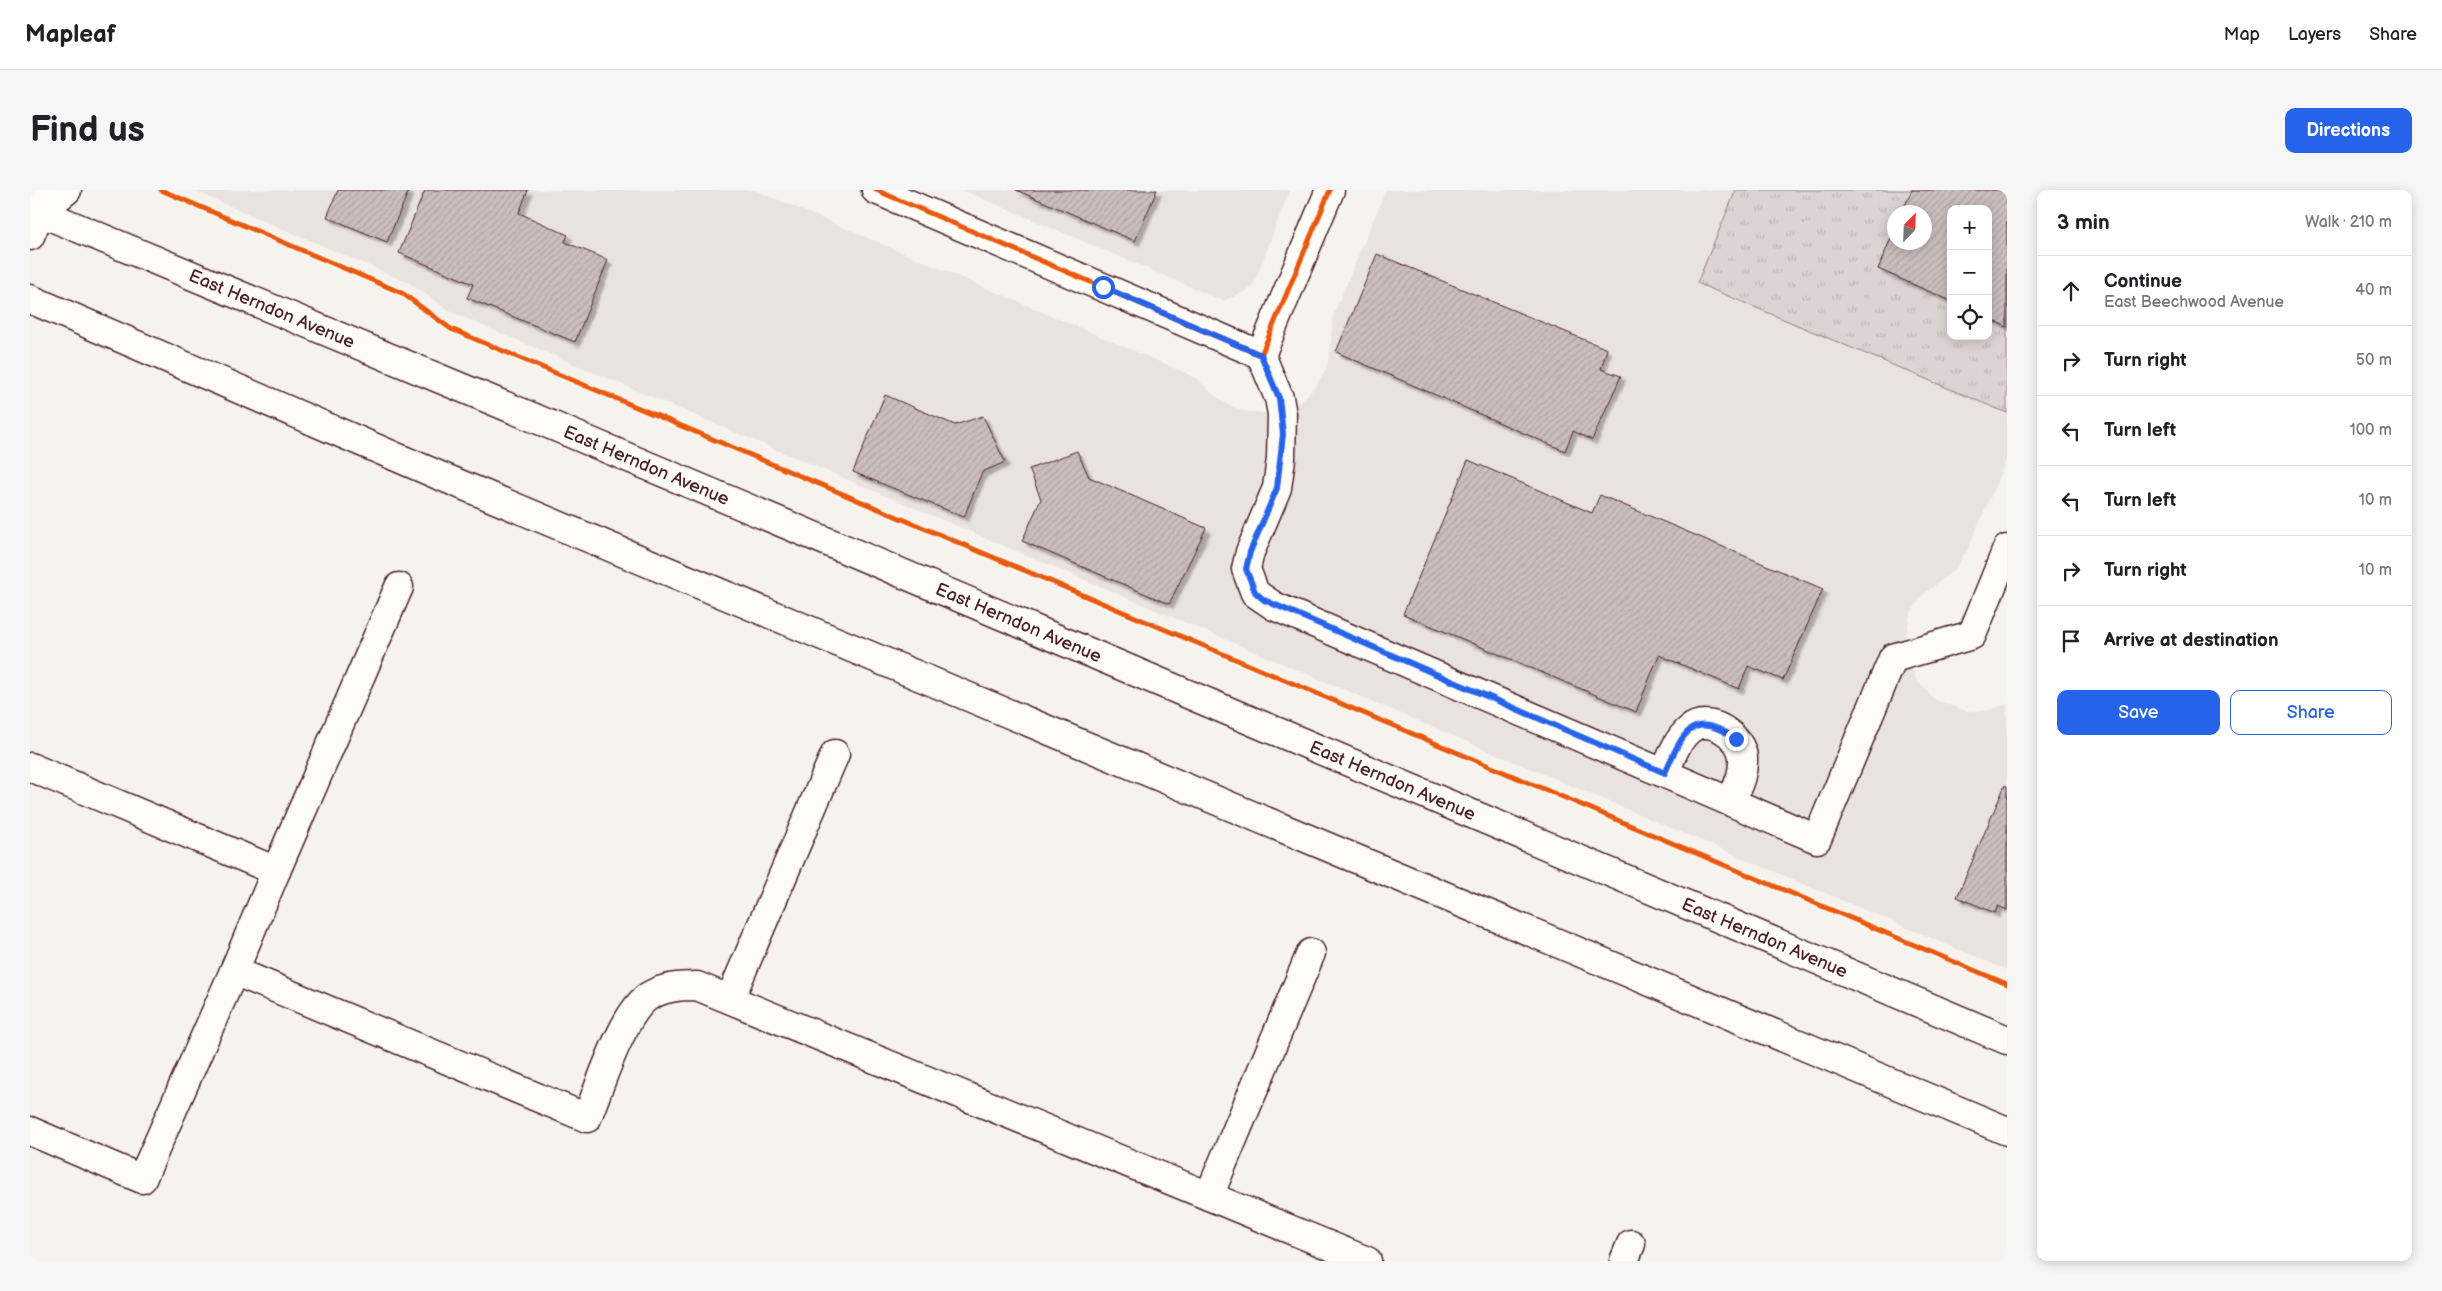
<!DOCTYPE html>
<html lang="en">
<head>
<meta charset="utf-8">
<style>
	body { margin:0; font-family:"Balsamiq Sans",sans-serif; background:#f6f6f6; color:#202124 }
	.controls { position:absolute; right:15px; top:15px; display:grid; overflow:hidden; border-radius:10px; box-shadow:0 2px 12px #0003 }
	.controls button { width:45px; height:45px; display:grid; place-items:center; padding:0; border:0; border-bottom:1px solid #e0e0e0; background:#fff; color:#202124; font:25px sans-serif }
	.compass { position:absolute; left:1857px; top:15px; width:45px; height:45px; border-radius:50%; background:#fff; box-shadow:0 2px 12px #0003; rotate:23deg }
	.stop { position:absolute; width:15px; height:15px; margin:-11px; border:4px solid #2563eb; border-radius:50%; background:#fff }
	.stop.end { background:#2563eb; border-color:#fff; box-shadow:0 1px 5px #0008 }
	.list { margin:0; padding:0; list-style:none }
	h2 { display:flex; justify-content:space-between; align-items:center; height:65px; margin:0; padding:0 20px; font-size:21px }
	h2 small { font-size:16px; font-weight:400; color:#757577 }
	.list li { display:grid; grid-template-columns:32px 1fr auto; gap:15px; align-items:center; box-sizing:border-box; height:70px; padding:0 20px; border-top:1px solid #e0e0e0 }
	.list b { display:block; font-size:19px; white-space:nowrap }
	.list p { margin:0; font-size:16px; white-space:nowrap; color:#757577 }
	.list em { font-size:16px; font-style:normal; color:#757577 }
	.actions { display:flex; gap:10px; padding:15px 20px }
	.actions a { flex:1; padding:11px 0; border:1px solid #2563eb; border-radius:10px; text-align:center; font-size:18px; color:#2563eb }
	.actions .main { background:#2563eb; color:#fff }
	.icon { flex:none; width:28px; height:28px; fill:none; stroke:currentColor; stroke-width:2; stroke-linecap:round; stroke-linejoin:round }
	.map { position:relative; flex:none; width:1977px; height:1071px; overflow:hidden; border-radius:10px }
	header { display:flex; align-items:center; gap:30px; box-sizing:border-box; height:70px; padding:0 25px; background:#fff; border-bottom:1px solid #e0e0e0 }
	header strong { font-size:24px }
	nav { display:flex; gap:28px; margin-inline-start:auto; font-size:18px }
	.intro { display:flex; align-items:center; justify-content:space-between; box-sizing:border-box; height:120px; padding:0 30px }
	h1 { margin:0; font-size:35px }
	.button { padding:12px 22px; border-radius:10px; background:#2563eb; color:#fff; font-size:18px; font-weight:700 }
	main { display:flex; gap:30px; padding:0 30px }
	aside { flex:1; background:#fff; border-radius:10px; box-shadow:0 2px 12px #0003 }
	.map>svg:first-child { display:block }
	.built { fill:#e9e3e0 }
	.grass { fill:url(#grass-tufts); stroke:#937a7e; fill-rule:evenodd }
	.building { fill:url(#building-hatch); stroke:#4a1f2b; filter:url(#shadow) }
	.lines { fill:none; stroke-linecap:round; stroke-linejoin:round }
	.minor-casing { stroke:#4a1f2b; stroke-width:31 }
	.major-casing { stroke:#4a1f2b; stroke-width:31 }
	.minor { stroke:#fdfcf7; stroke-width:28 }
	.major { stroke:#fdfcf7; stroke-width:28 }
	.cycleway-casing { stroke:#fdfcf7; stroke-width:8 }
	.cycleway { stroke:#e8590c; stroke-width:5 }
	.route { stroke:#2563eb; stroke-width:6 }
	.labels { text-anchor:middle; stroke-width:4; stroke-linejoin:round; paint-order:stroke }
	.street-label { font-size:18px; fill:#4a1f2b; stroke:#fdfcf7 }
</style>
</head>
<body>
<header>
<strong>Mapleaf</strong>
<nav><a>Map</a><a>Layers</a><a>Share</a></nav>
</header>
<div class="intro"><h1>Find us</h1><a class="button">Directions</a></div>
<main>
<div class="map">
<svg width="1977" height="1071" viewBox="0 0 1977 1071">
	<defs>
		<pattern id="grass-tufts" width="24" height="20" patternUnits="userSpaceOnUse" patternTransform="scale(1.25)"><rect width="24" height="20" fill="#dcd4d2"/><path d="M3 7l-1-3M5 7V3M7 7l1-3M15 17l-1-3M17 17v-4M19 17l1-3" fill="none" stroke="#beb6b4"/></pattern>
		<pattern id="building-hatch" width="6" height="6" patternUnits="userSpaceOnUse" patternTransform="scale(1.25)"><rect width="6" height="6" fill="#cbbfbe"/><path d="M-1 1l2-2M0 6l6-6M5 7l2-2" fill="none" stroke="#b0a4a3"/></pattern>
		<filter id="shadow"><feDropShadow dx="4.5" dy="4.5" stdDeviation="1" flood-color="#0004"/></filter>
	</defs>
	<rect width="100%" height="100%" fill="#f6f3ef"/>
	<filter id="ink" filterUnits="userSpaceOnUse"><feTurbulence type="fractalNoise" baseFrequency=".02" numOctaves="2"/><feDisplacementMap in="SourceGraphic" scale="10" xChannelSelector="R" yChannelSelector="G"/><feConvolveMatrix kernelMatrix="1 2 1 2 8 2 1 2 1" color-interpolation-filters="sRGB"/></filter>
	<g filter="url(#ink)">
		<g class="built">
			<path d="M162,0H725L1154,182L1168,190L1185,206L1197,214L1214,221L1232,223L1252,220L1271,211L1286,196L1296,178L1300,162L1303,126L1356,0H1706L1667,93L1977,223V268L1938,359L1925,379L1893,405L1880,424L1875,452L1876,465L1887,491L1906,510L1937,521H1955L1977,514V780L423,123L379,93Z"/>
			<path d="M932,0H1260L1222,98L1194,111Z"/>
		</g>
		<path class="grass" d="M1706,0H1977V223L1667,93ZM1921,19H1958V146H1921ZM1864,22H1894V52H1864Z"/>
		<g class="building">
			<path d="M308,0H379L357,52L297,27Z"/>
			<path d="M395,0H498L489,23L538,45L535,52L578,70L545,152L437,108L443,94L369,63Z"/>
			<path d="M986,0H1127L1105,51Z"/>
			<path d="M1882,0H1977V137L1958,128V19H1921V111L1848,79L1864,41V52H1894V22H1872Z"/>
			<path d="M1347,64L1577,159L1571,179L1591,186L1562,250L1543,241L1535,261L1306,162Z"/>
			<path d="M855,205L925,235L953,226L975,272L952,282L934,327L823,282Z"/>
			<path d="M1047,261L1059,287L1176,338L1139,414L992,351L1011,309L999,279Z"/>
			<path d="M1438,270L1562,323L1570,305L1793,399L1753,490L1718,476L1709,499L1629,465L1606,522L1373,424Z"/>
			<path d="M1975,595L1977,596V720L1968,716L1965,723L1927,707Z"/>
		</g>
		<g class="lines">
			<g class="minor-casing">
				<g id="minor">
					<path d="M846,0L1231,165"/>
					<path d="M10,22L37,0"/>
					<path d="M0,46L10,22L8,0"/>
					<path d="M1231,165L1249,208L1252,224L1251,269L1247,298L1220,362L1216,379L1225,403L1244,416L1787,649L1863,468L1942,445L1977,359"/>
					<path d="M1231,165L1300,0"/>
					<path d="M0,577L246,681L369,397"/>
					<path d="M1635,583C1641,568 1646,551 1659,540C1678,523 1712,546 1713,568C1714,584 1707,597 1701,612"/>
					<path d="M204,781L246,681"/>
					<path d="M700,809L805,564"/>
					<path d="M0,941L112,989L204,781L557,928C569,898 593,822 619,806C634,797 650,796 667,796L1337,1071"/>
					<path d="M1179,1006L1281,763"/>
					<path d="M1594,1071L1601,1054"/>
				</g>
			</g>
			<g class="major-casing">
				<g id="major">
					<path id="s1" d="M0,18L502,227L1977,850"/>
					<path d="M0,109L408,285L1977,941"/>
				</g>
			</g>
			<use href="#minor" class="minor"/>
			<use href="#major" class="major"/>
			<g class="cycleway-casing">
				<g id="cycleway">
					<path d="M131,0L372,103L421,139L1977,794"/>
					<path d="M846,0L1231,165L1300,0"/>
				</g>
			</g>
			<use href="#cycleway" class="cycleway"/>
		</g>
	</g>
	<g class="lines" filter="url(#ink)">
		<path class="route" d="M1073,97L1231,165L1249,208L1253,244L1247,298L1220,362L1216,379L1225,402L1234,410L1635,583C1652,544 1662,518 1706,549"/>
	</g>
	<g class="labels">
		<g class="street-label">
			<text dy="6" stroke="none"><textPath href="#s1" startOffset="262">East Herndon Avenue</textPath></text>
			<text dy="6" stroke="none"><textPath href="#s1" startOffset="668">East Herndon Avenue</textPath></text>
			<text dy="6" stroke="none"><textPath href="#s1" startOffset="1072">East Herndon Avenue</textPath></text>
			<text dy="6" stroke="none"><textPath href="#s1" startOffset="1478">East Herndon Avenue</textPath></text>
			<text dy="6" stroke="none"><textPath href="#s1" startOffset="1882">East Herndon Avenue</textPath></text>
		</g>
	</g>
</svg>
<div class="controls">
<button>+</button>
<button>−</button>
<button><svg class="icon" aria-label="locate" viewBox="0 0 24 24"><circle cx="12" cy="12" r="6"/><path d="M12 2v4M12 18v4M2 12h4M18 12h4"/></svg></button>
</div>
<svg class="compass" viewBox="-18 -18 36 36"><path d="M0-13l5 13h-10z" fill="#e53935"/><path d="M0 13l5-13h-10z" fill="#757577"/></svg>
<div class="stop" style="left:1073px;top:97px"></div>
<div class="stop end" style="left:1706px;top:549px"></div>
</div>
<aside>
<h2>3 min<small>Walk · 210 m</small></h2>
<ul class="list">
<li><svg class="icon" aria-label="ahead" viewBox="0 0 24 24"><path d="M12 20V5M6 11l6-6 6 6"/></svg><div><b>Continue</b><p>East Beechwood Avenue</p></div><em>40 m</em></li>
<li><svg class="icon" aria-label="right" viewBox="0 0 24 24"><path d="M7 20v-9h11M14 6l5 5-5 5"/></svg><div><b>Turn right</b></div><em>50 m</em></li>
<li><svg class="icon" aria-label="left" viewBox="0 0 24 24"><path d="M17 20v-9H6M10 6l-5 5 5 5"/></svg><div><b>Turn left</b></div><em>100 m</em></li>
<li><svg class="icon" aria-label="left" viewBox="0 0 24 24"><path d="M17 20v-9H6M10 6l-5 5 5 5"/></svg><div><b>Turn left</b></div><em>10 m</em></li>
<li><svg class="icon" aria-label="right" viewBox="0 0 24 24"><path d="M7 20v-9h11M14 6l5 5-5 5"/></svg><div><b>Turn right</b></div><em>10 m</em></li>
<li><svg class="icon" aria-label="arrive" viewBox="0 0 24 24"><path d="M6 21V4h12l-3 4 3 4H6"/></svg><div><b>Arrive at destination</b></div></li>
</ul>
<div class="actions"><a class="main">Save</a><a>Share</a></div>
</aside>
</main>
</body>
</html>
